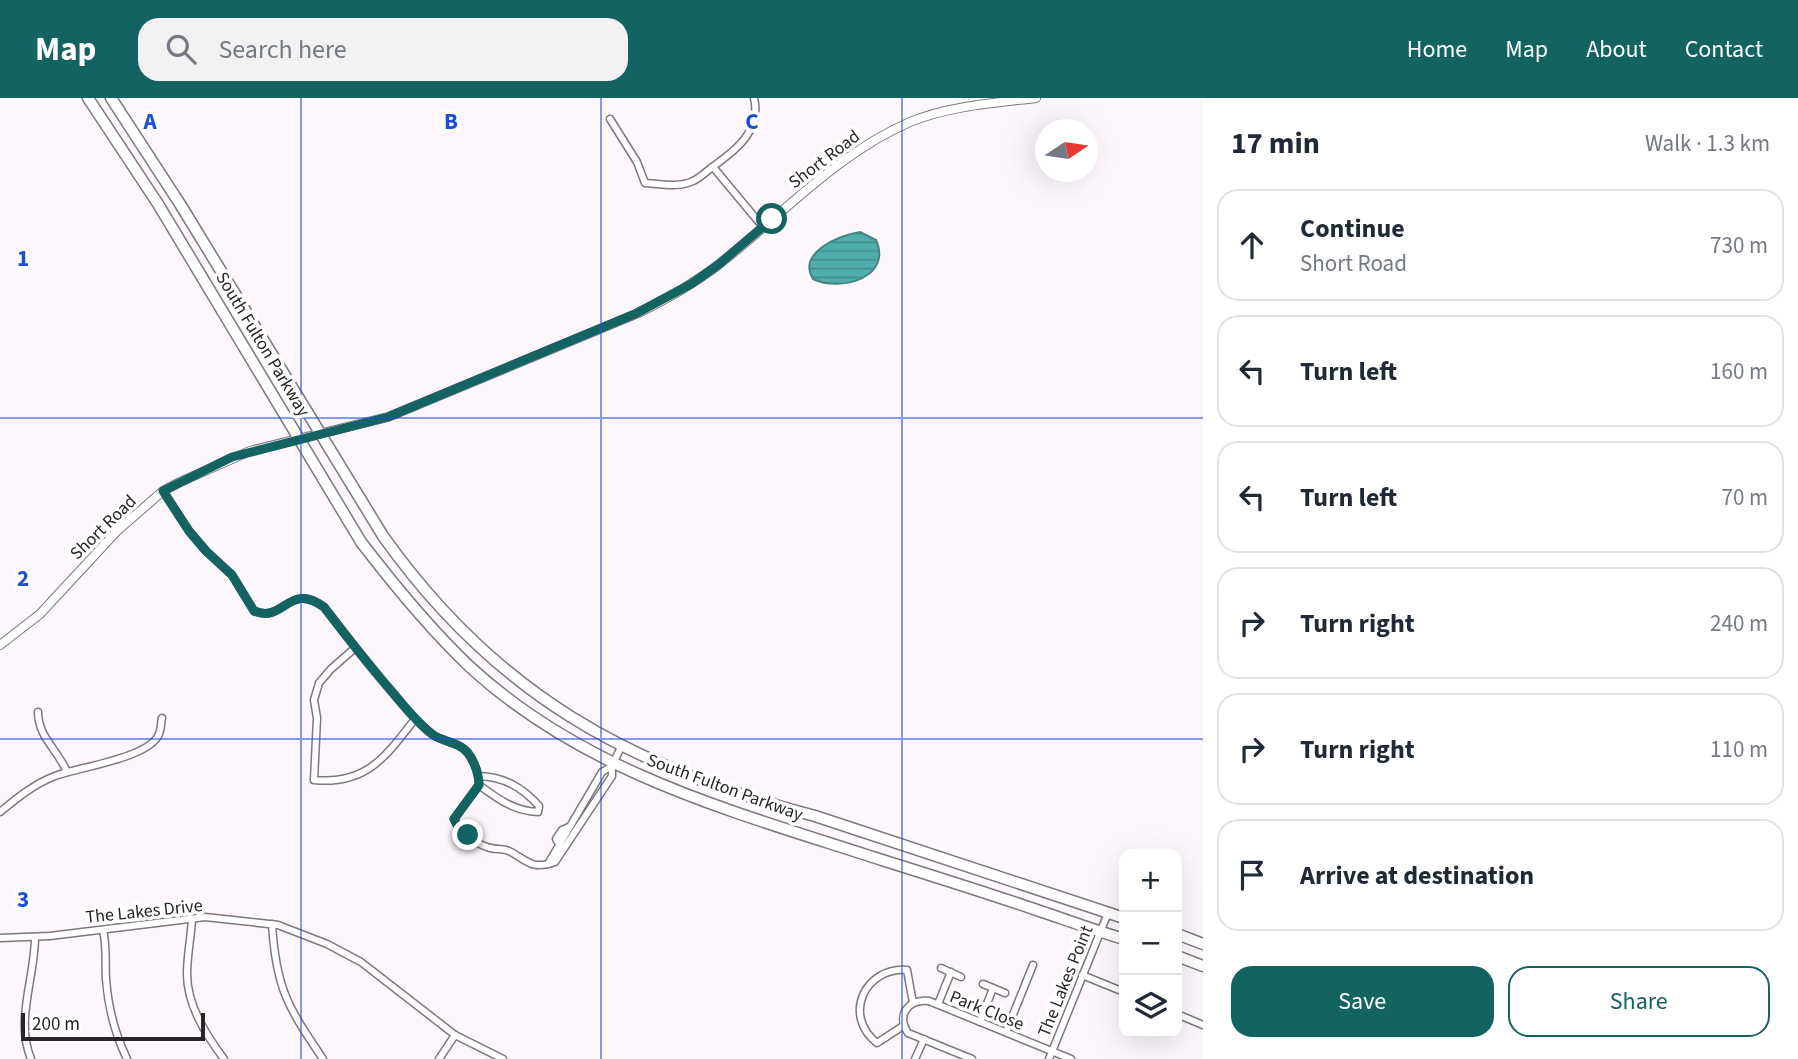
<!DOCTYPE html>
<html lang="en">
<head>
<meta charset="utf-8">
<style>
	body { margin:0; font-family:"Source Sans 3",sans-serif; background:#f2f2f3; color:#1f2937 }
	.controls { position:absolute; right:21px; bottom:21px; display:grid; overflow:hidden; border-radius:14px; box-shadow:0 7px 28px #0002 }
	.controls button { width:63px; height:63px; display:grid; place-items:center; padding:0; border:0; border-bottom:2px solid #e0e1e3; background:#fff; color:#1f2937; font:35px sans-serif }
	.compass { position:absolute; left:1035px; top:21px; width:63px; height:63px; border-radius:50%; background:#fff; box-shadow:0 7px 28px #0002; rotate:77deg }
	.scale { position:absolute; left:21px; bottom:18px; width:184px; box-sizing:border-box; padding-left:7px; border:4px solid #282528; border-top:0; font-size:19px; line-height:24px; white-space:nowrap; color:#282528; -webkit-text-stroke:5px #fff; paint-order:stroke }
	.stop { position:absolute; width:21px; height:21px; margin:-16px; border:5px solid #146363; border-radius:50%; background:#fff }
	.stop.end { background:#146363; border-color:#fff; box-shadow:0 2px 7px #0008 }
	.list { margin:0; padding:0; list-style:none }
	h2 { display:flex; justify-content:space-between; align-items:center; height:91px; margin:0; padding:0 28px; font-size:30px }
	h2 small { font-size:23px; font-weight:400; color:#747a83 }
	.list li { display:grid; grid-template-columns:46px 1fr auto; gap:21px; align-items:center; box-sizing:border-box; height:112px; margin:0 14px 14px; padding:0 14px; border:2px solid #e0e1e3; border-radius:21px }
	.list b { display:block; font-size:26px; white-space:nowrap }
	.list p { margin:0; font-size:23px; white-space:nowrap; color:#747a83 }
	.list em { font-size:23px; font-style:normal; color:#747a83 }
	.actions { display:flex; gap:14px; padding:21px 28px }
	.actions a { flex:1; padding:16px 0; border:2px solid #146363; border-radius:21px; text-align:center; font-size:24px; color:#146363 }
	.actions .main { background:#146363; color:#fff }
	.icon { flex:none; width:38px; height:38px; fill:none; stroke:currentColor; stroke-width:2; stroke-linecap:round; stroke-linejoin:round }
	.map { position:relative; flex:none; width:1203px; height:961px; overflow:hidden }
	header { display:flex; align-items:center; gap:42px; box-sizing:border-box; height:98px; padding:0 35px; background:#146363; color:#fff }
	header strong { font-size:33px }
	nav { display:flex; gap:38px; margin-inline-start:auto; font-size:24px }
	.search { width:490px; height:63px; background:#f2f2f3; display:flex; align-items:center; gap:18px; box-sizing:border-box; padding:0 24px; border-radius:21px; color:#747a83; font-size:26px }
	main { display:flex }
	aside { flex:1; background:#fff }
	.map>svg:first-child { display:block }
	.water { fill:url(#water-rules); stroke:#448686; stroke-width:2 }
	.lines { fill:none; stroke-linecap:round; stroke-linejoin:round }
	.minor-casing { stroke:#7e777d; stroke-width:9 }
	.tertiary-casing { stroke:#7e777d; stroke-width:10 }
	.trunk-casing { stroke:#7e777d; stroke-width:13 }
	.minor { stroke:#fff; stroke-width:6 }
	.tertiary { stroke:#fff; stroke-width:8 }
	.trunk { stroke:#fff; stroke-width:10 }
	.route { stroke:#146363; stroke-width:9 }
	.grid { fill:none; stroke:#1d4ed8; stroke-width:2; stroke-opacity:0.55 }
	.labels { text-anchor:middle; stroke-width:7; stroke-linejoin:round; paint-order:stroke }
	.street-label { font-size:18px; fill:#282528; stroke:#fff }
	.grid-label { font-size:23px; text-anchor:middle; font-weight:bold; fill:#1d4ed8; stroke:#fff; stroke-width:7; stroke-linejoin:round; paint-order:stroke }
</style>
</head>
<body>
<header>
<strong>Map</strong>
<div class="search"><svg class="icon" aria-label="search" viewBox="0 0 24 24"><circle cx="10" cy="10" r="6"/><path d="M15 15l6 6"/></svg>Search here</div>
<nav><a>Home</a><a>Map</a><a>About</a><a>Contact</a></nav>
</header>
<main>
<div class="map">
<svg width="1203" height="961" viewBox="0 0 1203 961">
	<defs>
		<pattern id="water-rules" width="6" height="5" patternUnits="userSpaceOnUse" patternTransform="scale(1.75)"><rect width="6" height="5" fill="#50afae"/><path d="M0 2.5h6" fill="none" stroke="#428e8e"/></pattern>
	</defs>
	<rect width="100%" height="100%" fill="#fdf6fc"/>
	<path class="water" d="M860,134L876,142C893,180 840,194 813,181C797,155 839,137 860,134Z"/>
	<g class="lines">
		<g class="minor-casing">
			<g id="minor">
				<path d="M610,21L637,64L645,85C660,86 679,90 693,83C700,80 706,74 711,70C735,53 762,33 754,0"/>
				<path d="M713,69L763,129"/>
				<path d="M163,393L189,433L206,453L232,477L254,513C284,526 288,483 324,509C346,538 368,565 391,593C404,608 416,624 432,636C441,643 452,643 461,649C472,655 479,675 479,687L454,721C459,732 474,745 487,749C494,752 502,750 509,753C528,763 531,772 555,764L612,678V668L621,649"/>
				<path d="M355,550L331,571L319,585L314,602L317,620L314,682C367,687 386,658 415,621"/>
				<path d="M38,614C38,639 58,652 67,674"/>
				<path d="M479,678C504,679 522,689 539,708L538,714C514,713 498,701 479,687"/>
				<path d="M0,714C17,700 34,686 55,678C79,669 150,660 159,636C161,631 161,625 162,620"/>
				<path d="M560,748L556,741L562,732L569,729"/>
				<path d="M548,766L602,674L612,668"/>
				<path d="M192,821C191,839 187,858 187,876C187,907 206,937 224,961"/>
				<path d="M272,826C276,891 288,909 323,961"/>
				<path d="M103,832C107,849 105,864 106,881C108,908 115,936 127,961"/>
				<path d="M0,840L50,838L205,819L278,827L327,846L361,864L455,937L503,961"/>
				<path d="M941,870L961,879"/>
				<path d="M1082,877L1124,894"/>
				<path d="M983,886L1005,895"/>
				<path d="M938,906L951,874"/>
				<path d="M1177,916L1203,927"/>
				<path d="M980,924L993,890"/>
				<path d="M903,928L877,945C842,917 865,869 907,872L913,905"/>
				<path d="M1006,934L1033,867"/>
				<path d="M31,961C15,922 35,879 35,839"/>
				<path d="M439,961L455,937"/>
				<path d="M915,961L924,941"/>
				<path d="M972,961L908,935C896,917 908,901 929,903L1071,961"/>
				<path d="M1049,961L1108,815"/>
			</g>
		</g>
		<g class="tertiary-casing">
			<path id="tertiary" d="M0,547L40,516L117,433L163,393L180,384L250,353L388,319L636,216C665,202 692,187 718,167C781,118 836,56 910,24C949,8 994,5 1036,0"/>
		</g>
		<g class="trunk-casing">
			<g id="trunk">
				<path d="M88,0L158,106L361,444C394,487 429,530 469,568C586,676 735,714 882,762C933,778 984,794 1034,811C1064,821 1093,832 1124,841"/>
				<path d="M111,0L180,106L383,438C495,596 630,670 815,718L1124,820"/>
				<path d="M1177,836L1203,846"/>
				<path d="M1177,858L1203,868"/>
			</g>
		</g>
		<use href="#minor" class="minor"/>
		<use href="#tertiary" class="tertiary"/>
		<use href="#trunk" class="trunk"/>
	</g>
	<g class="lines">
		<path class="route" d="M468,737L458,729L454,721L479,687C479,675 472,655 461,649C452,643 441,643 432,636C415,623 402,605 388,589C365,563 345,536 324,509C288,483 284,526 254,513L232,477L206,453L189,433L163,393L232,359L388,319L635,216L691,186L718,167L772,121"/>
	</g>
	<path class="grid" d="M301,0V961M601,0V961M902,0V961M0,320H1203M0,641H1203"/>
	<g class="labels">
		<g class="street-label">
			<text transform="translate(824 61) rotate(-37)" y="6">Short Road</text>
			<text transform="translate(263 246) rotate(59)" y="6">South Fulton Parkway</text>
			<text transform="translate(103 429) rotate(-44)" y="6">Short Road</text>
			<text transform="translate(725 689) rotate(20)" y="6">South Fulton Parkway</text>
			<text transform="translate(144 813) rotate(-6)" y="6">The Lakes Drive</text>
			<text transform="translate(1065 883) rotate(-68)" y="6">The Lakes Point</text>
			<text transform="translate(987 912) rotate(22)" y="6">Park Close</text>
		</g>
	</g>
	<g class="grid-label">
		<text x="150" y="31">A</text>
		<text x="451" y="31">B</text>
		<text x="752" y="31">C</text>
		<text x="23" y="168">1</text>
		<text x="23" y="488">2</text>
		<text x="23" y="809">3</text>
	</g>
</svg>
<div class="controls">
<button>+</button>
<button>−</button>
<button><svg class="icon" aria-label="layers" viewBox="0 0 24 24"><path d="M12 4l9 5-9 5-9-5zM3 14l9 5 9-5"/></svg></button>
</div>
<svg class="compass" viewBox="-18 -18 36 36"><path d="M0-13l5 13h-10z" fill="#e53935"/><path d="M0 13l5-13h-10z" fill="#747a83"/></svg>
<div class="scale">200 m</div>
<div class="stop" style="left:772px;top:121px"></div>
<div class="stop end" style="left:468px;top:737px"></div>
</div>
<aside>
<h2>17 min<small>Walk · 1.3 km</small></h2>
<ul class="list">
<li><svg class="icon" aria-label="ahead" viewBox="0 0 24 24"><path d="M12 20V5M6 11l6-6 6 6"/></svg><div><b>Continue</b><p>Short Road</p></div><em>730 m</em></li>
<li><svg class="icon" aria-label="left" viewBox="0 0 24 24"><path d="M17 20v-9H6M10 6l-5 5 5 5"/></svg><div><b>Turn left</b></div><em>160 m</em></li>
<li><svg class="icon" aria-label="left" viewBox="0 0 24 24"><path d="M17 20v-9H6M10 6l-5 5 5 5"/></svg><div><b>Turn left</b></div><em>70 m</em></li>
<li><svg class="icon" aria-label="right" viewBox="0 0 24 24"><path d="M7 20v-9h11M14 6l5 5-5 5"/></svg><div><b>Turn right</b></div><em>240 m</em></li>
<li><svg class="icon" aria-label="right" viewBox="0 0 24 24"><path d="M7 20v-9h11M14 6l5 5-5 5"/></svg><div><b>Turn right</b></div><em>110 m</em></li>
<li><svg class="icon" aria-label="arrive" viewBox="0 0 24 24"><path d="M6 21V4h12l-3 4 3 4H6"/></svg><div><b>Arrive at destination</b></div></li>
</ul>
<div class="actions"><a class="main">Save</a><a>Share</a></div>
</aside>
</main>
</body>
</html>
